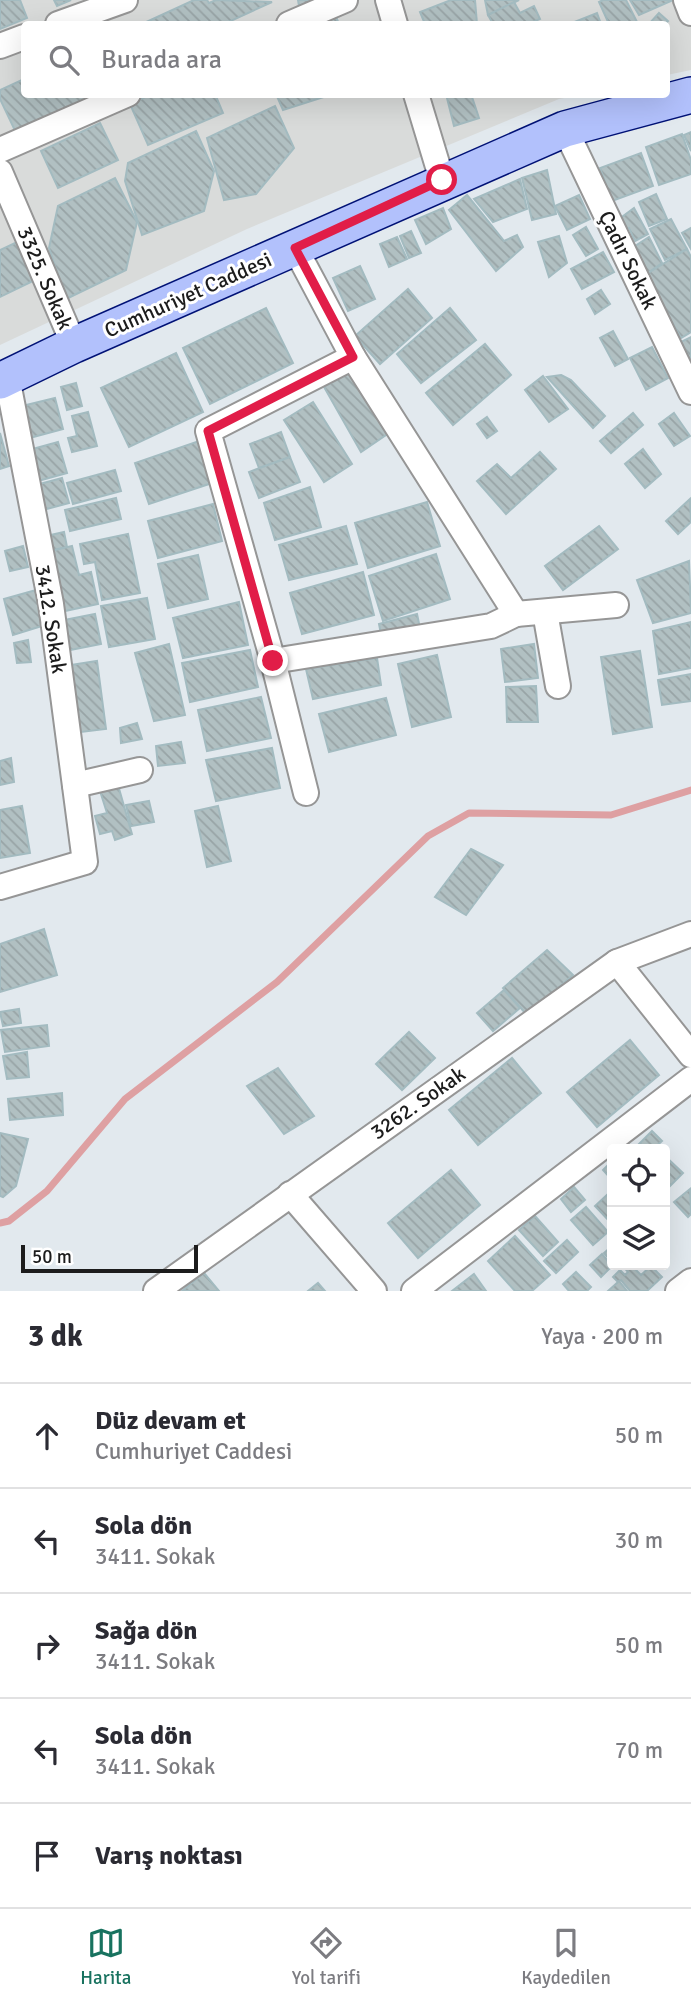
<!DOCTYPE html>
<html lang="tr">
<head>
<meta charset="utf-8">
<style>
	body { margin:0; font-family:Signika,sans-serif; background:#f7f7f7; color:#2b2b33 }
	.controls { position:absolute; right:21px; bottom:21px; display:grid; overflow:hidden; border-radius:7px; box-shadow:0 7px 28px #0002 }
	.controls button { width:63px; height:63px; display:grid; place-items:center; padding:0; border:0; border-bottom:2px solid #e1e1e2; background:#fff; color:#2b2b33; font:35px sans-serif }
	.scale { position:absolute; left:21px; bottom:18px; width:177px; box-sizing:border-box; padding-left:7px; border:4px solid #1c1c1c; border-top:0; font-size:19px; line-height:24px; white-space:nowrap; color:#1c1c1c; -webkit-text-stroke:5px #fff; paint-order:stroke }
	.stop { position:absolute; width:21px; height:21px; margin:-16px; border:5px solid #e11d48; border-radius:50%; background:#fff }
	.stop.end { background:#e11d48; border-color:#fff; box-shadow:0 2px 7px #0008 }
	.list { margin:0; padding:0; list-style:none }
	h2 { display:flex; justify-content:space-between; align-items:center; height:91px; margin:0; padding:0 28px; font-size:30px }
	h2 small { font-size:23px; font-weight:400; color:#7c7c81 }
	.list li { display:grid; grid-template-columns:46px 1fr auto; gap:21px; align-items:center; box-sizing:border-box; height:105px; padding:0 28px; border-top:2px solid #e1e1e2 }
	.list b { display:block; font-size:26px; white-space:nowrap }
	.list p { margin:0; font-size:23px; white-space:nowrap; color:#7c7c81 }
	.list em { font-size:23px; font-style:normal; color:#7c7c81 }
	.icon { flex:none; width:38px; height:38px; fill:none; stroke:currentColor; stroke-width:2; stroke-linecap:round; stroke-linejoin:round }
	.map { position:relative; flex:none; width:691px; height:1291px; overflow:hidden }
	.search { position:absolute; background:#fff; box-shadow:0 7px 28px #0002; left:21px; right:21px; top:21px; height:77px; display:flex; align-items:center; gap:18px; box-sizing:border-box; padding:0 24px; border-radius:7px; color:#7c7c81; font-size:26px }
	.sheet { height:616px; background:#fff }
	nav { display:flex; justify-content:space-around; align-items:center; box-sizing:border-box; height:98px; border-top:2px solid #e1e1e2; background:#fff; font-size:19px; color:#7c7c81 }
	nav a { display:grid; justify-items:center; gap:4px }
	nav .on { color:#18725f }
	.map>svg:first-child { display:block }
	.residential { fill:#d9dbda }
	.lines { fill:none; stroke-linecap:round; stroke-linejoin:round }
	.stream { stroke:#dea0a2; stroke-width:7 }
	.building { fill:url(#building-back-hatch); stroke:#a3bbc0; stroke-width:2 }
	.minor-casing { stroke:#969696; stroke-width:28 }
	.secondary-casing { stroke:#011276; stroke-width:38 }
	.minor { stroke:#fff; stroke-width:24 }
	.secondary { stroke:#b2c1fc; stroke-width:35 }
	.route { stroke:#e11d48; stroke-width:9 }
	.labels { text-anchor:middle; stroke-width:6; stroke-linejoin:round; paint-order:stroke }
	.street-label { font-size:21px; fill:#1c1c1c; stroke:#fff }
</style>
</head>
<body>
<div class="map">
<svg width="691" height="1291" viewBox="0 0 691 1291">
	<defs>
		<pattern id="building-back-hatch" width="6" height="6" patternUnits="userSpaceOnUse" patternTransform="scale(1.75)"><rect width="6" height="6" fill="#b1c0c2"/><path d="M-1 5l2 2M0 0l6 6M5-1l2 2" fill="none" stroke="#98a4a6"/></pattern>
	</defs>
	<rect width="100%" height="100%" fill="#e2e9ee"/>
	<path class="residential" d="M0,0H691V70L667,75L666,24H24V94L580,95L559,99L247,229L0,345Z"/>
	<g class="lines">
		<path class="stream" d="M0,1223L9,1221L47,1191L125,1099L277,982L428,836L469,813L611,815L691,790"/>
	</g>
	<g class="building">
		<path d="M0,0H20L27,18L0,29Z"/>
		<path d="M54,0H71L57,6Z"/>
		<path d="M194,0H207L209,3L216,0L272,2L224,24H142Z"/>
		<path d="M298,0H314V1L299,6Z"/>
		<path d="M451,0H475L477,24H425L420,12Z"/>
		<path d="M485,0H519L488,15Z"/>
		<path d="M603,0H626L638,24H609L599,2Z"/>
		<path d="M630,0H673L639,15Z"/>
		<path d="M514,2L520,13L534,6L540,19L528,24H493L488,15Z"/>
		<path d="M334,12L339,24H306Z"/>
		<path d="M597,13L601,24H572V23Z"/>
		<path d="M659,13L668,21L665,24H649Z"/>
		<path d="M24,79V94H109L18,137L0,99V90Z"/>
		<path d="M152,94H215L223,113L148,145L130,104Z"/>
		<path d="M276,94H333L283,110Z"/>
		<path d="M446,94H471L479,118L454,126Z"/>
		<path d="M275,106L294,148L256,194L224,200L207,138Z"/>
		<path d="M100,123L118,160L58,188L41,151Z"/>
		<path d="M196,131L214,171L204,211L142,235L125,181L128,163Z"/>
		<path d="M691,132V151L684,135Z"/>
		<path d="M682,134L691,160V174L659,185L646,147Z"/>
		<path d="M641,153L653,186L612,201L600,168Z"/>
		<path d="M547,170L556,214L532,220L522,178Z"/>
		<path d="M115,178L137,222L126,270L66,299L49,248L58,206Z"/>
		<path d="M520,179L527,209L493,222L474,199Z"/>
		<path d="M656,194L667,219L649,226L639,202Z"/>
		<path d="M467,195L504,241L517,235L523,247L496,271L449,210Z"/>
		<path d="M579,195L590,219L567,230L555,206Z"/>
		<path d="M443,208L451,229L426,244L415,220Z"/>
		<path d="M634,208L648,234L635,241L629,228L620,232L615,222Z"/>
		<path d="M671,219L687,249L665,260L650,229Z"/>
		<path d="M586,227L598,249L586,256L573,235Z"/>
		<path d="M691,228V249L682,233Z"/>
		<path d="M411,231L421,253L409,258L400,236Z"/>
		<path d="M559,236L567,263L549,277L538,242Z"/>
		<path d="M397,237L407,259L389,267L380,244Z"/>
		<path d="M649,237L662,263L645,275L629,250Z"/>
		<path d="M17,242L35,280L0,297V250Z"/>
		<path d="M687,249L691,257V332L681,338L645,275Z"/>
		<path d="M603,252L614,272L582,289L571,269Z"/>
		<path d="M360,266L375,299L348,311L333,278Z"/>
		<path d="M408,289L432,318L380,364L355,336Z"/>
		<path d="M601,290L610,304L595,314L587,299Z"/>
		<path d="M266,308L293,363L210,404L183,348Z"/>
		<path d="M450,308L476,340L421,383L397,354Z"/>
		<path d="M613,331L628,359L615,366L600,338Z"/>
		<path d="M691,337V361L681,342Z"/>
		<path d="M485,344L511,375L453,425L426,393Z"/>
		<path d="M652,347L668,378L646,390L630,358Z"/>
		<path d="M176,353L203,412L129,447L101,388Z"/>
		<path d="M354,370L392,431L361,452L324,387Z"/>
		<path d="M561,375L571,380L605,416L593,428L547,377Z"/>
		<path d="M543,376L568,409L549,422L525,390Z"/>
		<path d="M76,383L82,406L67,410L61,387Z"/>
		<path d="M55,398L63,429L26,439L18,407Z"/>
		<path d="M313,402L352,464L324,482L284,420Z"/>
		<path d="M88,412L97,446L72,452L68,438L77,436L72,416Z"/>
		<path d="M633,413L643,425L611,453L600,441Z"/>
		<path d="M674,413L690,436L674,446L659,424Z"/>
		<path d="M487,417L497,431L487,438L477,424Z"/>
		<path d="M281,432L290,457L259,468L250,444Z"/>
		<path d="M0,433L9,466L0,469Z"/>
		<path d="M202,440L215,482L149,504L135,463Z"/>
		<path d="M58,442L67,473L38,481L29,450Z"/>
		<path d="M643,449L661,474L645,488L625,464Z"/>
		<path d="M540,452L556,469L506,514L477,481L497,464L511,478Z"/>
		<path d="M290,457L300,482L259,498L249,472Z"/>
		<path d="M115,470L121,491L73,504L67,483Z"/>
		<path d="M62,478L69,503L43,510L36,485Z"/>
		<path d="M310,487L321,527L275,540L264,503Z"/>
		<path d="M116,498L121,519L70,531L65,510Z"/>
		<path d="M690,499L691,522L678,534L666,521Z"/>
		<path d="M427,502L440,546L368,568L355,523Z"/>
		<path d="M213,504L222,541L158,558L148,521Z"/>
		<path d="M346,526L357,564L289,580L279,545Z"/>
		<path d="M599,526L618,549L563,590L545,566Z"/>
		<path d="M64,532L67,547L49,551L46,536Z"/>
		<path d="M128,534L140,593L102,600L95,562L84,564L80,544Z"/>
		<path d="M23,546L28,567L10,571L5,551Z"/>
		<path d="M72,546L79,575L91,572L98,604L65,611L51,551Z"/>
		<path d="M436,554L450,599L383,621L369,576Z"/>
		<path d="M198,555L208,599L168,608L158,564Z"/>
		<path d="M689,561L691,613L653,623L637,580Z"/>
		<path d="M363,572L374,615L302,634L290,593Z"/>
		<path d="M36,590L45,625L13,635L4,599Z"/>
		<path d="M147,598L155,639L109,647L101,606Z"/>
		<path d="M239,602L248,645L183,658L173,618Z"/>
		<path d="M95,614L101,644L65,651L59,621Z"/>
		<path d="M417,614L421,633L382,639L379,624Z"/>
		<path d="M691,622V668L659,674L653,631Z"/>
		<path d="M28,640L31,662L17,663L14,643Z"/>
		<path d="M169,644L185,715L154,721L135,653Z"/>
		<path d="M534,644L538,678L505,682L501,649Z"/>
		<path d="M250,650L258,687L190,702L182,663Z"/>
		<path d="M640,651L652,727L613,734L601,657Z"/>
		<path d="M437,655L451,717L412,727L398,664Z"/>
		<path d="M377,658L381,685L313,699L306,669Z"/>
		<path d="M97,661L106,729L73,733L64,666Z"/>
		<path d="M691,674V701L662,705L658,680Z"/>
		<path d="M536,686L538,722H507L506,687Z"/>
		<path d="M261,697L271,738L207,751L198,710Z"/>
		<path d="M386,698L396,735L329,752L319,714Z"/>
		<path d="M137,723L142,739L121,743L120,728Z"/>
		<path d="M181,742L185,763L158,766L156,746Z"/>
		<path d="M272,748L280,788L216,801L206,760Z"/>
		<path d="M11,758L14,782L0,785V761Z"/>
		<path d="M118,785L132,834L115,840L112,831L100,834L95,816L107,813L100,791Z"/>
		<path d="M149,801L154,822L131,826L126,805Z"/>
		<path d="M22,806L30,853L0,858V810Z"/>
		<path d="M218,806L231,861L207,867L195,811Z"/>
		<path d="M471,849L503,865L466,915L435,897Z"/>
		<path d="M44,929L57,975L0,992V944Z"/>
		<path d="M547,950L573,975L527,1015L503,988Z"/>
		<path d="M504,990L520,1008L493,1031L477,1013Z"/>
		<path d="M19,1009L21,1023L3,1026L0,1012Z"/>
		<path d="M47,1025L49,1046L5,1052L1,1030Z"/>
		<path d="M409,1032L435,1058L402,1090L376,1064Z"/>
		<path d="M630,1040L659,1075L597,1127L567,1092Z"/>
		<path d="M27,1052L29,1077L7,1079L3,1056Z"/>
		<path d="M512,1058L541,1093L478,1145L449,1110Z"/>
		<path d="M278,1068L314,1116L284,1134L247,1086Z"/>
		<path d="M62,1093L63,1115L10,1120L8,1099Z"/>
		<path d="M652,1131L662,1141L653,1149H638L636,1147Z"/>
		<path d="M0,1133L28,1139L16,1186L3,1197L0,1196Z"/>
		<path d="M665,1156L683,1173L667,1189L665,1187Z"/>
		<path d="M612,1161V1180L603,1170Z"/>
		<path d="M451,1170L480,1205L418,1258L388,1223Z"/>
		<path d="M574,1187L585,1200L571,1212L561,1199Z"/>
		<path d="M690,1189L691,1214L688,1217L674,1202Z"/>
		<path d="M609,1193L612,1197V1224L595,1206Z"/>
		<path d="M586,1207L608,1232L593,1245L571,1220Z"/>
		<path d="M535,1216L558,1242L543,1256L519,1230Z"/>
		<path d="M515,1236L550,1275L532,1291H515L488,1261Z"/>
		<path d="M567,1240L578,1252L556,1273L544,1261Z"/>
		<path d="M612,1246V1262L604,1253Z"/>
		<path d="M602,1254L612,1266L601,1277L590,1265Z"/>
		<path d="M622,1265H631L641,1275L651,1266L662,1277L647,1291H630L621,1280L618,1282L613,1277L620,1270L625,1275L628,1272Z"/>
		<path d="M576,1272L591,1287L587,1291H569L563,1284Z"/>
		<path d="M204,1273L219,1291H182Z"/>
		<path d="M474,1274L486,1291H452Z"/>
		<path d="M619,1281L627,1291H608L618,1282Z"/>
		<path d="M318,1283L325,1291H308Z"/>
	</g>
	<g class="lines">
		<g class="minor-casing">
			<g id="minor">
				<path d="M388,0L395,24"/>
				<path d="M686,0L691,13"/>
				<path d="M58,24L125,0"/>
				<path d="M289,24L345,0"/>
				<path d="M0,46L24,37"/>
				<path d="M416,94L442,180"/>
				<path d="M565,129L691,392"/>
				<path d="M0,150L128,94"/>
				<path d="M0,172L74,345"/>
				<path d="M295,248L353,357L208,431L273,661L306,793"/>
				<path d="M353,357L516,614"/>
				<path d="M545,612L558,686"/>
				<path d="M273,661L491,626L516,614L616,605"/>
				<path d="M75,785L140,770"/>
				<path d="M0,887L85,862L51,604L7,377"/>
				<path d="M617,962L691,1055"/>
				<path d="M290,1194L374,1291"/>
				<path d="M156,1291L617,962L691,934"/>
				<path d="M414,1291L691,1079"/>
				<path d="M678,1291L691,1281"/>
			</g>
		</g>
		<g class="secondary-casing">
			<path id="secondary" d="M0,381L74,345L565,129L691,95"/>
		</g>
		<use href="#minor" class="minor"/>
		<use href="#secondary" class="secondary"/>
	</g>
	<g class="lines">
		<path class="route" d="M273,661L208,431L353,357L295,248L442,180"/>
	</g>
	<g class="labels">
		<g class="street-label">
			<text transform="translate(628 260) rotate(64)" y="7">Çadır Sokak</text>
			<text transform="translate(45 278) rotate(67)" y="7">3325. Sokak</text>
			<text transform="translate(188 295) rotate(-24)" y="7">Cumhuriyet Caddesi</text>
			<text transform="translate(51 619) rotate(81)" y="7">3412. Sokak</text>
			<text transform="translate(418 1103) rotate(-35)" y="7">3262. Sokak</text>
		</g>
	</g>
</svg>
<div class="controls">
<button><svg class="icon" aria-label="locate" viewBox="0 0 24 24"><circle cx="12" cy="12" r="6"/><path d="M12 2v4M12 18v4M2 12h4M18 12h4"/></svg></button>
<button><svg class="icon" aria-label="layers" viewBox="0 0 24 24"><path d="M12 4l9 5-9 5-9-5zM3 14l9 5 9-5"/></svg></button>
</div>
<div class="scale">50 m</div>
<div class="stop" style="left:442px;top:180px"></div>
<div class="stop end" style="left:273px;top:661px"></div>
<div class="search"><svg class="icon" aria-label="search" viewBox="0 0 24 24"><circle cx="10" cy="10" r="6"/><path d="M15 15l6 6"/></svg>Burada ara</div>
</div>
<section class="sheet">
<h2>3 dk<small>Yaya · 200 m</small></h2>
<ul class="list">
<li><svg class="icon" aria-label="ahead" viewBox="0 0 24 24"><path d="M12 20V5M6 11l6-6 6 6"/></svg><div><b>Düz devam et</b><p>Cumhuriyet Caddesi</p></div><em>50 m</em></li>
<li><svg class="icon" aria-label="left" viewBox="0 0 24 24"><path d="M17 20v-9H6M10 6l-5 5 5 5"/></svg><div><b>Sola dön</b><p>3411. Sokak</p></div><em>30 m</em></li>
<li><svg class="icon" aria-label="right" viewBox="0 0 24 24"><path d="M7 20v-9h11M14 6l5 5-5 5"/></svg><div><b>Sağa dön</b><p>3411. Sokak</p></div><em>50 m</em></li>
<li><svg class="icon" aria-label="left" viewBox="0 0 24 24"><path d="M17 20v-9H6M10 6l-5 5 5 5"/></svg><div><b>Sola dön</b><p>3411. Sokak</p></div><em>70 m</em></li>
<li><svg class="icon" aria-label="arrive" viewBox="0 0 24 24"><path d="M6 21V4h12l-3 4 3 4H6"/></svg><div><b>Varış noktası</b></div></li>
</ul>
</section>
<nav>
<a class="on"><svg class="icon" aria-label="map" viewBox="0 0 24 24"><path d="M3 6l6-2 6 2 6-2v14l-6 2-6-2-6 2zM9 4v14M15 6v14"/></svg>Harita</a>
<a><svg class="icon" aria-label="directions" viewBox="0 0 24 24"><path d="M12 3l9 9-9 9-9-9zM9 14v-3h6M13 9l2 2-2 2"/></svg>Yol tarifi</a>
<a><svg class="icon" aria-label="saved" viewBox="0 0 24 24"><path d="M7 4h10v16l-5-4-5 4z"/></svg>Kaydedilen</a>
</nav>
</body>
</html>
